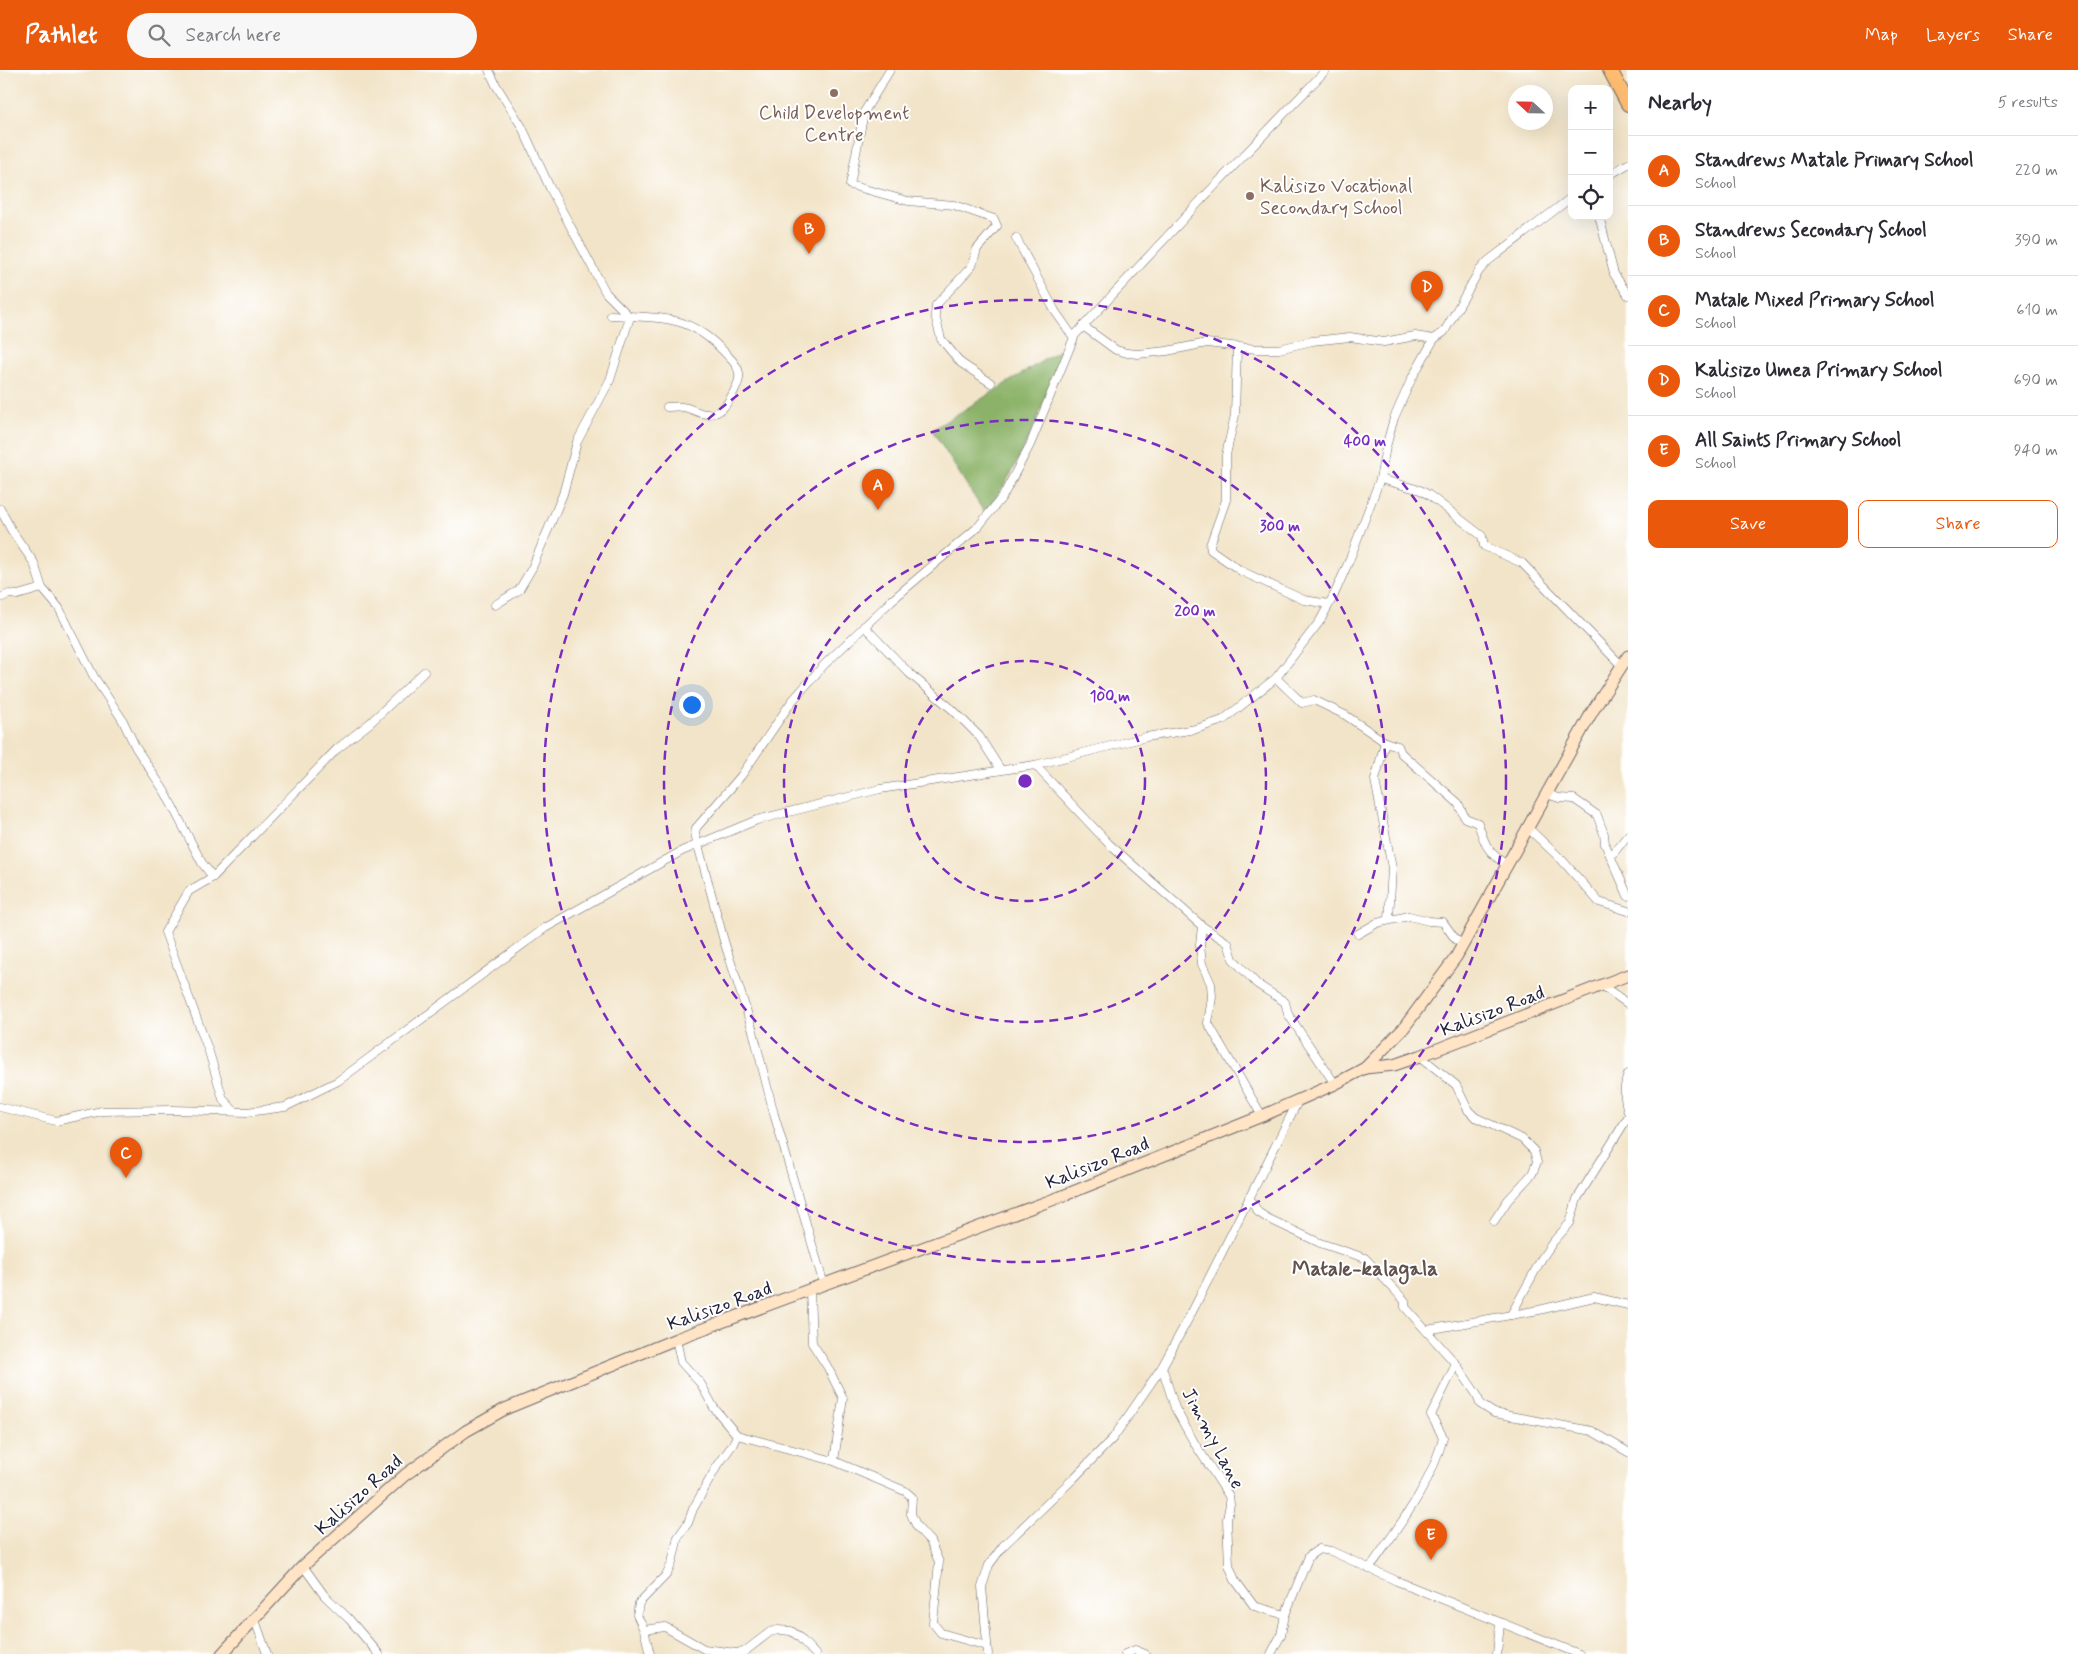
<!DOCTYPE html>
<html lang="en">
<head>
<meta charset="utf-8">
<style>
	body { margin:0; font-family:Mynerve,sans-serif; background:#f7f7f7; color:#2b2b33 }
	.controls { position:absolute; right:15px; top:15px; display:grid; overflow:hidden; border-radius:10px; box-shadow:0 5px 20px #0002 }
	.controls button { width:45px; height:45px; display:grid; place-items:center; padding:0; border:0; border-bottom:1px solid #e1e1e2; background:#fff; color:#2b2b33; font:25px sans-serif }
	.compass { position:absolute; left:1508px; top:15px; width:45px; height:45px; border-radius:50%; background:#fff; box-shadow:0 5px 20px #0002; rotate:292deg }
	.you { position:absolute; left:691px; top:634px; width:18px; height:18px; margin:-12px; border:4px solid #fff; border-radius:50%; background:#1a73e8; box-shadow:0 0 0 8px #1a73e833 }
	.badge { display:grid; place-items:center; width:32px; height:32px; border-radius:50%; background:#ea580c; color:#fff; font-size:16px; font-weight:700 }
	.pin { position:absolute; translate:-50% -41px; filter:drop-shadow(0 1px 2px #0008) }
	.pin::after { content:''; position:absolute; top:26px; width:18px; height:15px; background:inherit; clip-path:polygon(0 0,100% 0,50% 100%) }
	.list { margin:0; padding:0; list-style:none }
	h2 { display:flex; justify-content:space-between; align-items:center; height:65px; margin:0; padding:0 20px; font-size:21px }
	h2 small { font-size:16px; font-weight:400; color:#7c7c81 }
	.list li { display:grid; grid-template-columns:32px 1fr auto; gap:15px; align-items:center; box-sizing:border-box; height:70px; padding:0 20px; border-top:1px solid #e1e1e2 }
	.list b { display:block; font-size:19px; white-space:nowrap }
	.list p { margin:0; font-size:16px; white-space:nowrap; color:#7c7c81 }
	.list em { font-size:16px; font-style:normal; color:#7c7c81 }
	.actions { display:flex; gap:10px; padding:15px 20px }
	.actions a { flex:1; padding:11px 0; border:1px solid #ea580c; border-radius:10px; text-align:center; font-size:18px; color:#ea580c }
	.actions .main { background:#ea580c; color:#fff }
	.icon { flex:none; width:28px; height:28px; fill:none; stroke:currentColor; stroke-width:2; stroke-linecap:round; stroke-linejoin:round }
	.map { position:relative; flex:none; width:1628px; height:1584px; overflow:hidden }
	header { display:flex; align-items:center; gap:30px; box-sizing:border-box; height:70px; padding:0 25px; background:#ea580c; color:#fff }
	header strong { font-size:24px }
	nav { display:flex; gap:28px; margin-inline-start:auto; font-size:18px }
	.search { width:350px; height:45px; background:#f7f7f7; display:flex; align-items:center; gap:12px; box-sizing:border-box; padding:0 18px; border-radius:28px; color:#7c7c81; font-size:19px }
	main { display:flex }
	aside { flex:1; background:#fff }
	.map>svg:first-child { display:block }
	.forest { fill:#8bb268; stroke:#566a52 }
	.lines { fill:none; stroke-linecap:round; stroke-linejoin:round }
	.street-casing { stroke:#6b666c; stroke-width:9 }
	.secondary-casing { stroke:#6b666c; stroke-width:13 }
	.highway-casing { stroke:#6b666c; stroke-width:16 }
	.street { stroke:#fff; stroke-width:8 }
	.secondary { stroke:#ffe4c6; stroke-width:11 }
	.highway { stroke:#febc70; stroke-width:14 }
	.ring { fill:none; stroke:#7b2cbf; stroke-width:2.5; stroke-dasharray:9 6 }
	.education-dot { fill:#8d6e63; stroke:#fff; stroke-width:2 }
	.labels { text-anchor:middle; stroke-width:4; stroke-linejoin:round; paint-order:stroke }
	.education-label { font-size:19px; fill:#785e54; stroke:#fff }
	.street-label { font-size:19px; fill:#22223b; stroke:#fff }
	.quarter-label { font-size:21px; font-weight:bold; fill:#60514c; stroke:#fff }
	.centre { fill:#7b2cbf; stroke:#fff; stroke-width:2.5 }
	.ring-label { font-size:15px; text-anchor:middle; font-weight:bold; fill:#7b2cbf; stroke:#fff; stroke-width:4; stroke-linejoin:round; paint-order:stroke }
</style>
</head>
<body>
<header>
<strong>Pathlet</strong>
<div class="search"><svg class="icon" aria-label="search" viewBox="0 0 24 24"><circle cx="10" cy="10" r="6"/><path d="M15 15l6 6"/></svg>Search here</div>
<nav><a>Map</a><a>Layers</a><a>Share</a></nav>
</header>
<main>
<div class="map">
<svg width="1628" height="1584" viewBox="0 0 1628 1584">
	<rect width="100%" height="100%" fill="#fff"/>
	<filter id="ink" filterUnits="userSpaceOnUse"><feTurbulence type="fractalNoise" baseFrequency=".02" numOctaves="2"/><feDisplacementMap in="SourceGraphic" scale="10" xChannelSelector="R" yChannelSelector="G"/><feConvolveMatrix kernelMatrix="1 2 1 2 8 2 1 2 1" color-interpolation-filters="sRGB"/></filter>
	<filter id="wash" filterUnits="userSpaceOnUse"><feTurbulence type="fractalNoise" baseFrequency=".0096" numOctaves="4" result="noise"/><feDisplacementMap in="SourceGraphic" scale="20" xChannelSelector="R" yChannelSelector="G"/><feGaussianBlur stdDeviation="1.12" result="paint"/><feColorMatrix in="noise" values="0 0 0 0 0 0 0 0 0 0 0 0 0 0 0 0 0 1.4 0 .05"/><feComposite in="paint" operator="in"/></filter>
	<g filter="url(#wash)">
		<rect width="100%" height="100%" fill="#f2e4c8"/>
		<path class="forest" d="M1063,278L1065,281L1062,290C1040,339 1019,403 984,442L932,360Z"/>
	</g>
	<g filter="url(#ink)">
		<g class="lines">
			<g class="street-casing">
				<g id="street">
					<path d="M489,0L496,15L522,57L550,118L606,223L630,247L610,310L577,372L563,424L532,498L519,520L495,535"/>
					<path d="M890,0L864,42L850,115L908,131L954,135L994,149L997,156L977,179L972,196L936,235L935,245L941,269L961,293L991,313"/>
					<path d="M1609,105L1628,94"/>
					<path d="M1599,146L1614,204L1628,225"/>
					<path d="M1016,168L1055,241L1071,264"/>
					<path d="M611,245C666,249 689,243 729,287C738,296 743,305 736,317C732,326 725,340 715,343C699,347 695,338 682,337C678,336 672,337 667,337"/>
					<path d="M1083,256L1116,280L1127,283L1138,284L1167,281L1207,273L1256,279H1279L1312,271L1350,267L1384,272L1415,266L1434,269"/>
					<path d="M1237,277L1235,345L1226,385V430L1210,475L1211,480L1241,501L1304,530L1329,534"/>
					<path d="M1380,409L1420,420L1429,425L1482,466L1484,476L1522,493L1622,596"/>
					<path d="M0,439L12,461L34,493L42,518L18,525L9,524L0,528"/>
					<path d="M42,518L59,538L94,607L122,649L136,678L165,722L202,793L213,807"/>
					<path d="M864,556L909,603L953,640L979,666L1000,699"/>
					<path d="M1276,608L1302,633L1314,630L1345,645L1385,672L1398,676L1401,683L1458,733L1465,748L1478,753C1485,775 1487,782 1507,795"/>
					<path d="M1385,672L1375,710L1392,798L1389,849"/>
					<path d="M1035,695L1109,774L1202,856L1200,875L1202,894L1211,914L1212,927L1208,953L1262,1046"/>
					<path d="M1547,724L1559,728L1574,729L1597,745L1604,764L1605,774L1628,826"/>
					<path d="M1528,758L1562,790L1599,832L1628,841"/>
					<path d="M1611,786L1628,765"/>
					<path d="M1202,856L1228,873L1233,889L1257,914L1285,932L1288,944L1335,1014"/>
					<path d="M1358,864L1377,853L1409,846L1429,851L1443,852L1456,870L1463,874"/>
					<path d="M1603,916L1628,934"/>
					<path d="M1420,986L1456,1015L1468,1040L1475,1047L1522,1069L1534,1081L1537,1092L1532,1104L1508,1130L1494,1151"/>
					<path d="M1628,1004C1623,1018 1624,1028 1628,1042"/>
					<path d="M0,1037L56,1051L102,1041L172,1040L247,1042L285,1037L338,1011L545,858L682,781L757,750L880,719L1035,695L1146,667L1196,659L1223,650L1276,608L1320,551L1334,525L1349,491L1380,409L1386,377L1394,348L1412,308L1434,269L1444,262L1479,201L1488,191L1572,127"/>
					<path d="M234,1041L223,1029L209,982L165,862L189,821L213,807L337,679L370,653L424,602"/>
					<path d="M1249,1127L1258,1142L1267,1148L1320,1173L1365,1188L1405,1231V1237L1456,1294L1477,1325L1480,1334L1494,1343L1592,1361L1628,1382"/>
					<path d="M824,1215L774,1044L753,961L724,871L695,764L696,758L741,706L792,631L824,595L891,531L978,457L1003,426L1030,375L1075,265L1203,128L1326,0"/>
					<path d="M1511,1245L1542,1188L1553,1172L1570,1153L1577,1129L1628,1047"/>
					<path d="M1427,1260L1539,1240L1594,1227L1628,1235"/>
					<path d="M1162,1297L1175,1338L1195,1374L1229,1426L1230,1434L1227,1449L1229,1495L1235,1510L1254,1536L1285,1545"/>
					<path d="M737,1365L834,1391L843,1328L827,1296L812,1273L810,1221"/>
					<path d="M834,1391L905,1421L912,1427L911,1444L917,1457L930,1471L939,1492L933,1553L941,1563L987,1576"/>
					<path d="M303,1496L324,1525L349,1549L379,1584"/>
					<path d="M1369,1499C1397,1458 1432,1415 1443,1367L1431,1345L1456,1294"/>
					<path d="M255,1550L267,1584"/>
					<path d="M644,1560L665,1557L704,1579L736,1583L744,1582L770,1562L778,1560L791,1561L798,1566L815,1584"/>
					<path d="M650,1584L644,1560L637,1545L639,1533L667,1504L672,1493L678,1467L688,1453L693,1439L716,1398L733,1374L737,1365L714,1338L701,1314L681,1292L676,1269"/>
					<path d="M988,1584L982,1517L989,1495L1003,1476L1074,1408L1113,1368L1162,1297L1192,1242L1298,1031"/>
					<path d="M1125,1584L1135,1580L1145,1584"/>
					<path d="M1271,1584L1281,1565L1285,1545L1309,1486L1319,1479L1331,1481L1397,1511L1579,1584"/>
					<path d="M1497,1584L1500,1553"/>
				</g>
			</g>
			<g class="secondary-casing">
				<g id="secondary">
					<path d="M1365,998L1394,995L1420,986L1628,905"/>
					<path d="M222,1584L303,1496L405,1405L466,1361L505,1339L676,1269L1060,1127L1262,1046L1335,1014L1365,998L1403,959L1456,887L1592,642L1628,586"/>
				</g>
			</g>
			<g class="highway-casing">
				<path id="highway" d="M1610,0L1628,34"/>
			</g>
			<use href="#street" class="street"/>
			<use href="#secondary" class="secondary"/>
			<use href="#highway" class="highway"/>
		</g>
	</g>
	<g class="ring">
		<circle cx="1025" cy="711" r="120"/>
		<circle cx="1025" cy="711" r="241"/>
		<circle cx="1025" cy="711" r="361"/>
		<circle cx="1025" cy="711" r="481"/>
	</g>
	<g class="education-dot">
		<circle cx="834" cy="23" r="5"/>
		<circle cx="1250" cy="126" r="5"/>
	</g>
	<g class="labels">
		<g class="education-label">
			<text x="834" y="49">Child Development<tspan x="834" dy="22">Centre</tspan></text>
			<text x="1260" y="122" text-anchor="start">Kalisizo Vocational<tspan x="1260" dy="22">Secondary School</tspan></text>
		</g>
		<g class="street-label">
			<text transform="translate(1492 940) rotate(-21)" y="7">Kalisizo Road</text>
			<text transform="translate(1097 1092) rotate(-22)" y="7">Kalisizo Road</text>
			<text transform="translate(719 1235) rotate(-20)" y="7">Kalisizo Road</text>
			<text transform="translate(1214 1368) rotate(62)" y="7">Jimmy Lane</text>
			<text transform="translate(358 1424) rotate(-42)" y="7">Kalisizo Road</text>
		</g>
		<g class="quarter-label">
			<text x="1365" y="1205">Matale-kalagala</text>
		</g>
	</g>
	<circle cx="1025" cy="711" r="8" class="centre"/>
	<g class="ring-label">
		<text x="1365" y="376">400 m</text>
		<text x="1280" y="461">300 m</text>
		<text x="1195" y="546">200 m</text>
		<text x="1110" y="631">100 m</text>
	</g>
</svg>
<div class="controls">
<button>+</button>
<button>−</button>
<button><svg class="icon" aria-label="locate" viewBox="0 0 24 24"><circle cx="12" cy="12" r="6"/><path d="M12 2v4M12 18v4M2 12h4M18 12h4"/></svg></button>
</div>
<svg class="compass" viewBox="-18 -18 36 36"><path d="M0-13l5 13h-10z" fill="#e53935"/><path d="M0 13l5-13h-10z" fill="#7c7c81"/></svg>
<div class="you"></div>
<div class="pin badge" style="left:878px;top:440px">A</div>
<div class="pin badge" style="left:809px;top:184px">B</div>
<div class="pin badge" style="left:126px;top:1108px">C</div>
<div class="pin badge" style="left:1427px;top:242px">D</div>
<div class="pin badge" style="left:1431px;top:1490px">E</div>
</div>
<aside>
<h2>Nearby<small>5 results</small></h2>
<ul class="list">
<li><span class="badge">A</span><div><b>Standrews Matale Primary School</b><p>School</p></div><em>220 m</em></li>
<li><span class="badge">B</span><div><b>Standrews Secondary School</b><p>School</p></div><em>390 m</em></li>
<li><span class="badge">C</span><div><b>Matale Mixed Primary School</b><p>School</p></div><em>610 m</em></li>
<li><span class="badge">D</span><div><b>Kalisizo Umea Primary School</b><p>School</p></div><em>690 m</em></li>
<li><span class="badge">E</span><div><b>All Saints Primary School</b><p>School</p></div><em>940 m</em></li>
</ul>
<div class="actions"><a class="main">Save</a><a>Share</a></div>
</aside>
</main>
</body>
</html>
